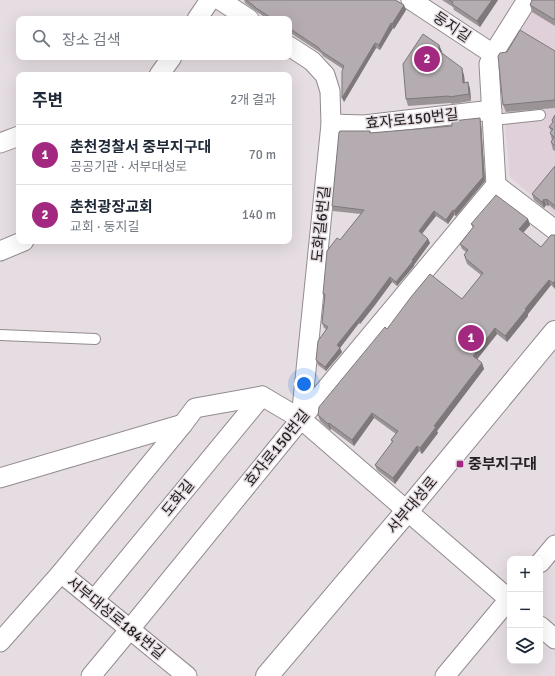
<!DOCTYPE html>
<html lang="ko">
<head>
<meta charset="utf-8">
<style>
	body { margin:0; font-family:Signika,"Noto Sans KR",sans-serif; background:#f2f2f3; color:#1f2937 }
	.controls { position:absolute; right:12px; bottom:12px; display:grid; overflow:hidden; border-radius:8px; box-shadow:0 4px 16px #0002 }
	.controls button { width:36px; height:36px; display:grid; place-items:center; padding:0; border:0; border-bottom:1px solid #e0e1e3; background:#fff; color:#1f2937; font:20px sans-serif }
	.you { position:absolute; left:304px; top:384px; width:14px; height:14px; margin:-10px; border:3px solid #fff; border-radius:50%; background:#1a73e8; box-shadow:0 0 0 6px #1a73e833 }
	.badge { display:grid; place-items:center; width:26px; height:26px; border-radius:50%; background:#a2297f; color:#fff; font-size:13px; font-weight:700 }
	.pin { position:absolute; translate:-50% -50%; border:2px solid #fff; box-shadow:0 1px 4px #0006 }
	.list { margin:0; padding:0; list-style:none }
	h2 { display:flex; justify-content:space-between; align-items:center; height:52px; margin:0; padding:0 16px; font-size:17px }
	h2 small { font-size:13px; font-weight:400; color:#747a83 }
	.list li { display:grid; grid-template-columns:26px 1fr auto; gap:12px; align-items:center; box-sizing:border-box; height:60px; padding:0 16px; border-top:1px solid #e0e1e3 }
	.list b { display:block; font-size:15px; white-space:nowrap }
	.list p { margin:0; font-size:13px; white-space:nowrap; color:#747a83 }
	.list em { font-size:13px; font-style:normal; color:#747a83 }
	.icon { flex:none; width:22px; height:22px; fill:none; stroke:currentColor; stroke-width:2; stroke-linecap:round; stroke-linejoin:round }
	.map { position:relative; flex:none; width:555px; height:676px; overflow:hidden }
	.search { position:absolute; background:#fff; box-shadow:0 4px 16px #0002; left:16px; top:16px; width:276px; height:44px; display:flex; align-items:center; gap:10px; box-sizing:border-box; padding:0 14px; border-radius:8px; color:#747a83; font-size:15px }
	.panel { position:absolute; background:#fff; box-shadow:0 4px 16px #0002; left:16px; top:72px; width:276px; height:172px; border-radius:8px }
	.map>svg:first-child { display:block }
	.built { fill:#e0d0d9 }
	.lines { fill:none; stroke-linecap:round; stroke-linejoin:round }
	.lane-casing { stroke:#928b8f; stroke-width:12 }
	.street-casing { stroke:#928b8f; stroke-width:21 }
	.secondary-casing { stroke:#928b8f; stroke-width:24 }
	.lane { stroke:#fff; stroke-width:10 }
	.street { stroke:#fff; stroke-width:19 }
	.secondary { stroke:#fff; stroke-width:22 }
	.wall { fill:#9b9497 }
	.shaded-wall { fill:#7e787b }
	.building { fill:#b4acb0; stroke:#7e787b }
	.poi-dot { fill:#a2297f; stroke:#e5dde2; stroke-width:1.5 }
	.labels { text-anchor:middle; stroke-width:3; stroke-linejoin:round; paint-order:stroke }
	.street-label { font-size:15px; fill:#242122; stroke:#e5dde2 }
	.poi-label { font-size:15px; font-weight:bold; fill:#242122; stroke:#e5dde2; text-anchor:start }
</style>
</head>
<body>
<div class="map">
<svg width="555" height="676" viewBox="0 0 555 676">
	<rect width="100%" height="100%" fill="#e5dde2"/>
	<path class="built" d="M533,0H555V215L510,177L498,55Z"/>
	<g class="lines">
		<g class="lane-casing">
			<g id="lane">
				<path d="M493,120L540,115"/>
				<path d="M0,335L95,339"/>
			</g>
		</g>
		<g class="street-casing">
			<g id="street">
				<path d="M220,0L249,19"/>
				<path d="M411,0L493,54"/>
				<path d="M197,19L210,0"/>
				<path d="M289,46L312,61L325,75L330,91L331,124L301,419"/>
				<path d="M159,75L172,57"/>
				<path d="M331,124L364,125L492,110"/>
				<path d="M0,143L19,136"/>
				<path d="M496,185L555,230"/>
				<path d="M0,251L24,241"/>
				<path d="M0,478L183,424L195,408L262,396L301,419L510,600"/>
				<path d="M540,563L555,545"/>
				<path d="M61,573L183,424"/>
				<path d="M94,600L262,396"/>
				<path d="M540,626L555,639"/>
				<path d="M0,642L61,573L187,676"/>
				<path d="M91,676L130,629L301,419L496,185L489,64L493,54L527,0"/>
				<path d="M445,676L510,598"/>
			</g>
		</g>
		<g class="secondary-casing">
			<path id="secondary" d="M267,676L407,511L555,332"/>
		</g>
		<use href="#lane" class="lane"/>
		<use href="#street" class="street"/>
		<use href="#secondary" class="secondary"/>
	</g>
	<g class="wall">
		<path d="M244,0H395L406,10L394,29L393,28L380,50L376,48L344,102L343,69L323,56L321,53L289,32V19H267L245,3Z"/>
		<path d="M442,0H498L480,27L454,10L453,7Z"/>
		<path d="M555,0V26L532,12L530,5Z"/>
		<path d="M439,45L442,53L464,75L465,83L468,82L470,89L471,101L452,104L451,103L408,106L406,99Z"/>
		<path d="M555,51V108L506,112L503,105Z"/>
		<path d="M555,115V151L553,150L551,142L552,140L550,133L551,131L549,127L553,123L552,120Z"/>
		<path d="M481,123L485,181L456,216L454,215L448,224L436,216L422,234L428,239L430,243L414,265V266L397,286L392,282L375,305L360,324L359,323L340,348L342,352L326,371L318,365L316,360L326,329L324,328L322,323L324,298L323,294L340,240L361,214L333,211L332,206L370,131L371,133Z"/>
		<path d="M555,166V210L549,205L548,206L546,205L544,208L534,200L532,194Z"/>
		<path d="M528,219L530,225L523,233L541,247L555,235V289L551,285L528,314V316L507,342L497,334L477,359L482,363L484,369L437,431L438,433L422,454L419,451L395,484L377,470L375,465L392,442L391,440L396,434L374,418L354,446L331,429L330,430L320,421L318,415L387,329L462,299L481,275L467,264L464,255L466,252L462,249L460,244L473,228L471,224Z"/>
	</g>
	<g class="shaded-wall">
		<path d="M492,0H498L480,27L477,21Z"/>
		<path d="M404,5L406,10L394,29L392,24Z"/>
		<path d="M391,23L393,28L380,50L379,45Z"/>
		<path d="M375,43L376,48L344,102L342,98Z"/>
		<path d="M439,45L442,52V58L439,51Z"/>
		<path d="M462,68L464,75L465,90L463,83Z"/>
		<path d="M468,82L470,89L471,101L469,94Z"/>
		<path d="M480,118L481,123L485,181L456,216L454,211Z"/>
		<path d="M544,199L546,205L544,208L542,202Z"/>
		<path d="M547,199L549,205L548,206L546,200Z"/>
		<path d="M453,210L454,215L448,224L446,220Z"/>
		<path d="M434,211L436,216L420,236L419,231Z"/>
		<path d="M528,219L530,225L521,235L519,229Z"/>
		<path d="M428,239L430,243L414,265V266L397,286L396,282Z"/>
		<path d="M390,277L392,282L375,305L360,324L358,319Z"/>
		<path d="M549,280L551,285L528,314V316L507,342L505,336L525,309Z"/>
		<path d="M555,281V289L553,283Z"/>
		<path d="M358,319L359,323L340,348L342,352L326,371L325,367L337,345Z"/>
		<path d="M495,328L497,334L475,362L473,356Z"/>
		<path d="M482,363L484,369L437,431L438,433L422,454L420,448L434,426Z"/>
		<path d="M372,413L374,418L354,446L352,440Z"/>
		<path d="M329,423L331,429L330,430L328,424Z"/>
		<path d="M417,446L419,451L395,484L393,478Z"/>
	</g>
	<g class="building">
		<path d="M246,0H395L404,5L392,24L391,23L379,45L375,43L342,98V71L344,66L321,51L319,48L289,28V19H273L256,8L253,5Z"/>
		<path d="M449,0H492L477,21L452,4L453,2Z"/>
		<path d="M532,0H555V20L530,5Z"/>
		<path d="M520,30L555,51V100L503,105L498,56L500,53L507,52Z"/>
		<path d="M423,34L439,45V51L462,68L463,83L468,82L469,94L449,97V96L406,99L403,64Z"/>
		<path d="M555,115V146L551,142L554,137L550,133L553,129L549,127L553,122L552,120Z"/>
		<path d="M480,118L483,177L454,211L453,210L446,220L434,211L419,231L428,239L412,260L413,261L396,282L390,277L373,300L358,319L337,345L340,348L325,367L316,360L318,341L328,327L322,323L325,294H323L327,251L337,238L340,240L364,210L332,206L339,132L340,131H370V133L452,126V121Z"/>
		<path d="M555,166V206L547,199L546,200L544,199L542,202L532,194Z"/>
		<path d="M496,195L528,219L519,229L541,247L551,235H555V281L553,283L549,280L525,309L526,310L505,336L495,328L473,356L482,363L434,426L436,427L420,448L417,446L393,478L375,465L393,441L391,440L398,431L372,413L352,440L329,423L328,424L318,415L319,407L385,327L387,329L411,297L430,274L462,299L483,273L465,258L466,257L464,255L468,250L460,244L474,226L471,224Z"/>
	</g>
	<rect class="poi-dot" x="456" y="460" width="8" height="8" rx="2"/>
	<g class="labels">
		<g class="street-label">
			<text transform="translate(452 27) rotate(34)" y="5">둥지길</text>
			<text transform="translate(412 119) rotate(-6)" y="5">효자로150번길</text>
			<text transform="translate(321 224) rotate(-84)" y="5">도화길6번길</text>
			<text transform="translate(277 448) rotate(-51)" y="5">효자로150번길</text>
			<text transform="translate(178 498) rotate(-51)" y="5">도화길</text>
			<text transform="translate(412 505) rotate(-50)" y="5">서부대성로</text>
			<text transform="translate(116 618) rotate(39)" y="5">서부대성로184번길</text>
		</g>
		<g class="poi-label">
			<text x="468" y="469">중부지구대</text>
		</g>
	</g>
</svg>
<div class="controls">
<button>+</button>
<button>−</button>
<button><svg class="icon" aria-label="layers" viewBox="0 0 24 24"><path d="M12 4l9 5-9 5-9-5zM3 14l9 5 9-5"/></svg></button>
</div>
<div class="you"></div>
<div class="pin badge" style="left:471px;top:338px">1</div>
<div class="pin badge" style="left:427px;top:59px">2</div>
<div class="search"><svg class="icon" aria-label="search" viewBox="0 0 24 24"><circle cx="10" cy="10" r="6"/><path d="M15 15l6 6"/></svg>장소 검색</div>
<section class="panel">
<h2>주변<small>2개 결과</small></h2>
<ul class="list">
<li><span class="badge">1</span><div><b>춘천경찰서 중부지구대</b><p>공공기관 · 서부대성로</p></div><em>70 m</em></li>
<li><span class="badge">2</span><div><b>춘천광장교회</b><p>교회 · 둥지길</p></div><em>140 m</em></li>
</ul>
</section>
</div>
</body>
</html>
